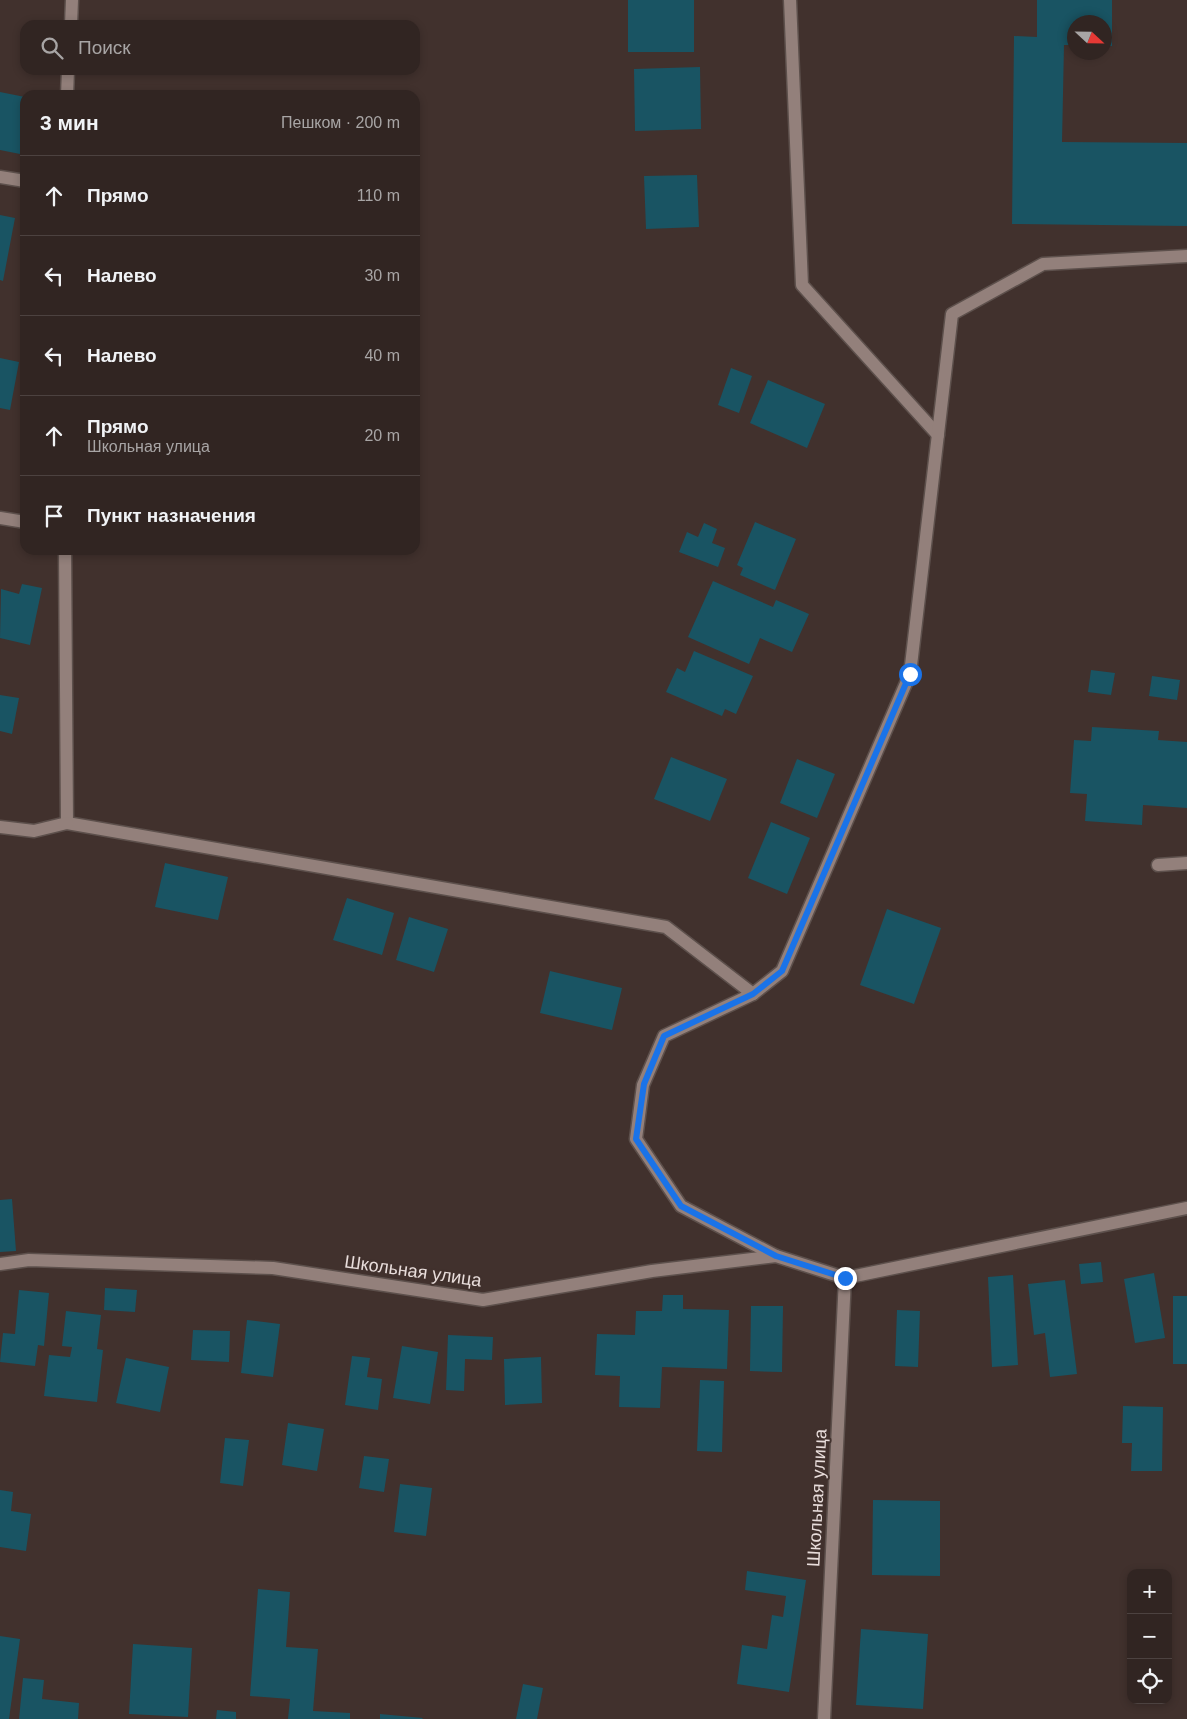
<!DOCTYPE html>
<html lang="ru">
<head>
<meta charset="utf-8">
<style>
	body { margin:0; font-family:Helvetica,sans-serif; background:#392d2a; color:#f1f3f6 }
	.controls { position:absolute; right:15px; bottom:15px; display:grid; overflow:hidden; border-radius:10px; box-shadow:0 2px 8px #0003 }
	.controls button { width:45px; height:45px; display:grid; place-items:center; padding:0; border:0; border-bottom:1px solid #4c4240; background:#312522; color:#f1f3f6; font:25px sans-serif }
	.compass { position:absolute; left:1067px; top:15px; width:45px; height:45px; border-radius:50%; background:#312522; box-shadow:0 2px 8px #0003; rotate:112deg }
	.stop { position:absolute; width:15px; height:15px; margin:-11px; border:4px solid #1a73e8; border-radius:50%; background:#fff }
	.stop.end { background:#1a73e8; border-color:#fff; box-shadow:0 1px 5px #0008 }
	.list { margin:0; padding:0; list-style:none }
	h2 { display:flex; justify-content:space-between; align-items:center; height:65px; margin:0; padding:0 20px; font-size:21px }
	h2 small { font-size:16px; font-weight:400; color:#a8a5a5 }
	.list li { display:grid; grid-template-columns:32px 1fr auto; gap:15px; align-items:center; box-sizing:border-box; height:80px; padding:0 20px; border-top:1px solid #4c4240 }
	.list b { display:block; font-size:19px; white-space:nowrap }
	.list p { margin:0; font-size:16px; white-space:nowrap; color:#a8a5a5 }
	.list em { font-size:16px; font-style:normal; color:#a8a5a5 }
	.icon { flex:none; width:28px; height:28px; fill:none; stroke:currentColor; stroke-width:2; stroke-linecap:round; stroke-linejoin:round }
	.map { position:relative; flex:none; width:1187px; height:1719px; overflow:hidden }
	.search { position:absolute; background:#312522; box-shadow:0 2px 8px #0003; left:20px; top:20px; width:400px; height:55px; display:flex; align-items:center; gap:12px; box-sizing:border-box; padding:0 18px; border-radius:15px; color:#a8a5a5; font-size:19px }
	.panel { position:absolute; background:#312522; box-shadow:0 2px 8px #0003; left:20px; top:90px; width:400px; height:465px; border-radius:15px }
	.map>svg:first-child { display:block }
	.building { fill:#195463 }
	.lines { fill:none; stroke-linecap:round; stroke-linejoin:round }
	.minor-casing { stroke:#5d504c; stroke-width:15 }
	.minor { stroke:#93807b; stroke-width:12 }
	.route { stroke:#1a73e8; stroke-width:6 }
	.labels { text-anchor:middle; stroke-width:4; stroke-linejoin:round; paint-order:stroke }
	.street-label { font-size:18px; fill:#e8dddb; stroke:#41312d }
</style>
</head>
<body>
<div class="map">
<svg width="1187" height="1719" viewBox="0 0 1187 1719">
	<rect width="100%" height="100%" fill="#41312d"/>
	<g class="building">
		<rect x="628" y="0" width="66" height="52"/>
		<path d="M1037,0H1112V46H1104V22H1074V45H1064L1062,142L1187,143V226L1012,224L1014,36L1037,37Z"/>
		<path d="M700,67L701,129L635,131L634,69Z"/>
		<path d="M0,92L25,97V155L0,150Z"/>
		<path d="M697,175L699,227L646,229L644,176Z"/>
		<path d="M0,215L15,218L3,281L0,280Z"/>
		<path d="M0,358L19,362L10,410L0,408Z"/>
		<path d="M731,368L752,376L739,413L718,405Z"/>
		<path d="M768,380L825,404L807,448L750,423Z"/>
		<path d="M755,522L796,539L775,590L740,575L743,568L737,565Z"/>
		<path d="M704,523L717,529L712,543L725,548L718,567L679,552L687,532L698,537Z"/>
		<path d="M713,581L773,607L776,600L809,614L792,652L760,638L749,664L688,637Z"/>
		<path d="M22,584L42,588L30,645L0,638L1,589L19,594Z"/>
		<path d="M694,651L753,676L736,714L725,709L722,716L666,692L677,668L685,672Z"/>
		<path d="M1091,670L1115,673L1111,695L1088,692Z"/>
		<path d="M1152,676L1180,680L1177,700L1149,696Z"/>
		<path d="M0,695L19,698L12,734L0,731Z"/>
		<path d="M1092,727L1159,731L1158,740L1187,742V808L1143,805L1142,825L1085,821L1087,794L1070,793L1074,740L1091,741Z"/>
		<path d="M671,757L727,779L710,821L654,799Z"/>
		<path d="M797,759L835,774L817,818L780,803Z"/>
		<path d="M771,822L810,838L787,894L748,878Z"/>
		<path d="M165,863L228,877L218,920L155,907Z"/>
		<path d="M347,898L394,913L382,955L333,940Z"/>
		<path d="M887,909L941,928L914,1004L860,985Z"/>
		<path d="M409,917L448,929L434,972L396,960Z"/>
		<path d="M550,971L622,988L612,1030L540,1013Z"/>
		<path d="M12,1199L16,1251L0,1252V1200Z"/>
		<path d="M1101,1262L1103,1282L1081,1284L1079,1264Z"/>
		<path d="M1154,1273L1165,1338L1135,1343L1124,1279Z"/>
		<path d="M1013,1275L1018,1365L992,1367L988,1277Z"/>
		<path d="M1065,1280L1077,1374L1050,1377L1045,1333L1034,1335L1028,1284Z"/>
		<path d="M105,1288L137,1290L135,1312L104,1310Z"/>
		<path d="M19,1290L49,1293L44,1346L38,1345L35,1366L0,1362L3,1333L15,1334Z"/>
		<path d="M663,1295H683V1309L729,1310L727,1369L662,1367L660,1408L619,1407L620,1376L595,1375L597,1334L635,1335L636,1311H662Z"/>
		<rect x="1173" y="1296" width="14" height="68"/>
		<path d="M751,1306H783L782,1372L750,1371Z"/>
		<path d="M897,1310L920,1311L918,1367L895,1366Z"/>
		<path d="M66,1311L101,1315L97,1349L103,1350L97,1402L44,1396L49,1355L70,1357L72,1347L62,1346Z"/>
		<path d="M247,1320L280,1324L273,1377L241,1373Z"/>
		<path d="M193,1330L230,1331L229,1362L191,1360Z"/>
		<path d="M448,1335L493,1337L492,1360L465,1359L464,1391L446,1390Z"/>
		<path d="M402,1346L438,1352L430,1404L393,1398Z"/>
		<path d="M352,1356L370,1358L367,1377L382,1379L378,1410L345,1405Z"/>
		<path d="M541,1357L542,1403L505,1405L504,1359Z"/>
		<path d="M126,1358L169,1367L160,1412L116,1403Z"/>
		<path d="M700,1380L724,1381L722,1452L697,1451Z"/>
		<path d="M1123,1406L1163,1407L1162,1471H1131L1132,1443H1122Z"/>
		<path d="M288,1423L324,1429L317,1471L282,1465Z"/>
		<path d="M225,1438L249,1440L243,1486L220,1483Z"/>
		<path d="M364,1456L389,1459L384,1492L359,1488Z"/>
		<path d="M400,1484L432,1488L426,1536L394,1532Z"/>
		<path d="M0,1490L13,1492L11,1511L31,1514L26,1551L0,1547Z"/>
		<path d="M873,1500L940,1501V1576L872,1575Z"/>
		<path d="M747,1571L806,1580L789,1692L737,1684L742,1645L767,1649L772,1615L783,1617L786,1596L745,1590Z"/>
		<path d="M258,1589L290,1592L286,1647L318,1649L313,1711L350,1713V1719H288L290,1699L250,1696Z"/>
		<path d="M861,1629L928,1634L923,1709L856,1705Z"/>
		<path d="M0,1636L20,1639L9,1719H0Z"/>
		<path d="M133,1644L192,1648L188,1717L129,1714Z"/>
		<path d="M23,1678L44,1680L42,1699L79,1703L78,1719H19Z"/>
		<path d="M523,1684L543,1688L537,1719H516Z"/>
		<path d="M217,1710L236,1712V1719H216Z"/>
		<path d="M380,1714L423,1718L422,1719H380Z"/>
	</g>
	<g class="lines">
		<g class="minor-casing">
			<g id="minor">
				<path d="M790,0L802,285L938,435"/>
				<path d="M71,25L72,0"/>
				<path d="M67,95L68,70"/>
				<path d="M0,177L25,181"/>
				<path d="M0,518L25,522"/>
				<path d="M65,550L67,823L666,927L753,994L664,1036L643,1085L636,1139L681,1206L776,1256"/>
				<path d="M0,827L34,831L67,823"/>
				<path d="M1158,865L1187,863"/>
				<path d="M753,994L782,971L910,674L952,314L1043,264L1187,256"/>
				<path d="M0,1264L29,1260L273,1268L483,1300L652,1271L776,1256L845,1278L1187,1208"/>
				<path d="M824,1719L845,1278"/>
			</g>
		</g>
		<use href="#minor" class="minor"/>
	</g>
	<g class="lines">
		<path class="route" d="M845,1278L776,1256L681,1206L636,1139L644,1084L664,1036L753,994L782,971L910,674"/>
	</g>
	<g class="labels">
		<g class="street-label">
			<text transform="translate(413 1271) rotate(8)" y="6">Школьная улица</text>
			<text transform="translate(817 1498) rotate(-87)" y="6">Школьная улица</text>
		</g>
	</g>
</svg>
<div class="controls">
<button>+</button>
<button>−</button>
<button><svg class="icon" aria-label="locate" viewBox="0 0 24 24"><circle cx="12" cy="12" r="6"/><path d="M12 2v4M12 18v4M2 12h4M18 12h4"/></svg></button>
</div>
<svg class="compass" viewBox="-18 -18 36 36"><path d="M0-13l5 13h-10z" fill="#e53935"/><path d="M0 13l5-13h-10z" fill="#a8a5a5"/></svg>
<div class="stop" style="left:910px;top:674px"></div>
<div class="stop end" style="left:845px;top:1278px"></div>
<div class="search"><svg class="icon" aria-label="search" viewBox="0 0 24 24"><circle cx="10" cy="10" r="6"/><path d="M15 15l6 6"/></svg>Поиск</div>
<section class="panel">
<h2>3 мин<small>Пешком · 200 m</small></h2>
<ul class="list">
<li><svg class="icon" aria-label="ahead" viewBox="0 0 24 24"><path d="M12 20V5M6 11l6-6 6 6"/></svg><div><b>Прямо</b></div><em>110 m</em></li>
<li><svg class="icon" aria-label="left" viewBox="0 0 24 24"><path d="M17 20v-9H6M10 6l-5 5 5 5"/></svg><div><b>Налево</b></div><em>30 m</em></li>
<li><svg class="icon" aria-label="left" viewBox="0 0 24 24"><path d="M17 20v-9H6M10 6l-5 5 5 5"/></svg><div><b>Налево</b></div><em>40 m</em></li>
<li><svg class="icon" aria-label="ahead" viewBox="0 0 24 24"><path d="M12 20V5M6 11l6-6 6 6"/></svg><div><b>Прямо</b><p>Школьная улица</p></div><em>20 m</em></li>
<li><svg class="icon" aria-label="arrive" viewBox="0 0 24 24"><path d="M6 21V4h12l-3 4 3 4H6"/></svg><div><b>Пункт назначения</b></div></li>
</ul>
</section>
</div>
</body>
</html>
